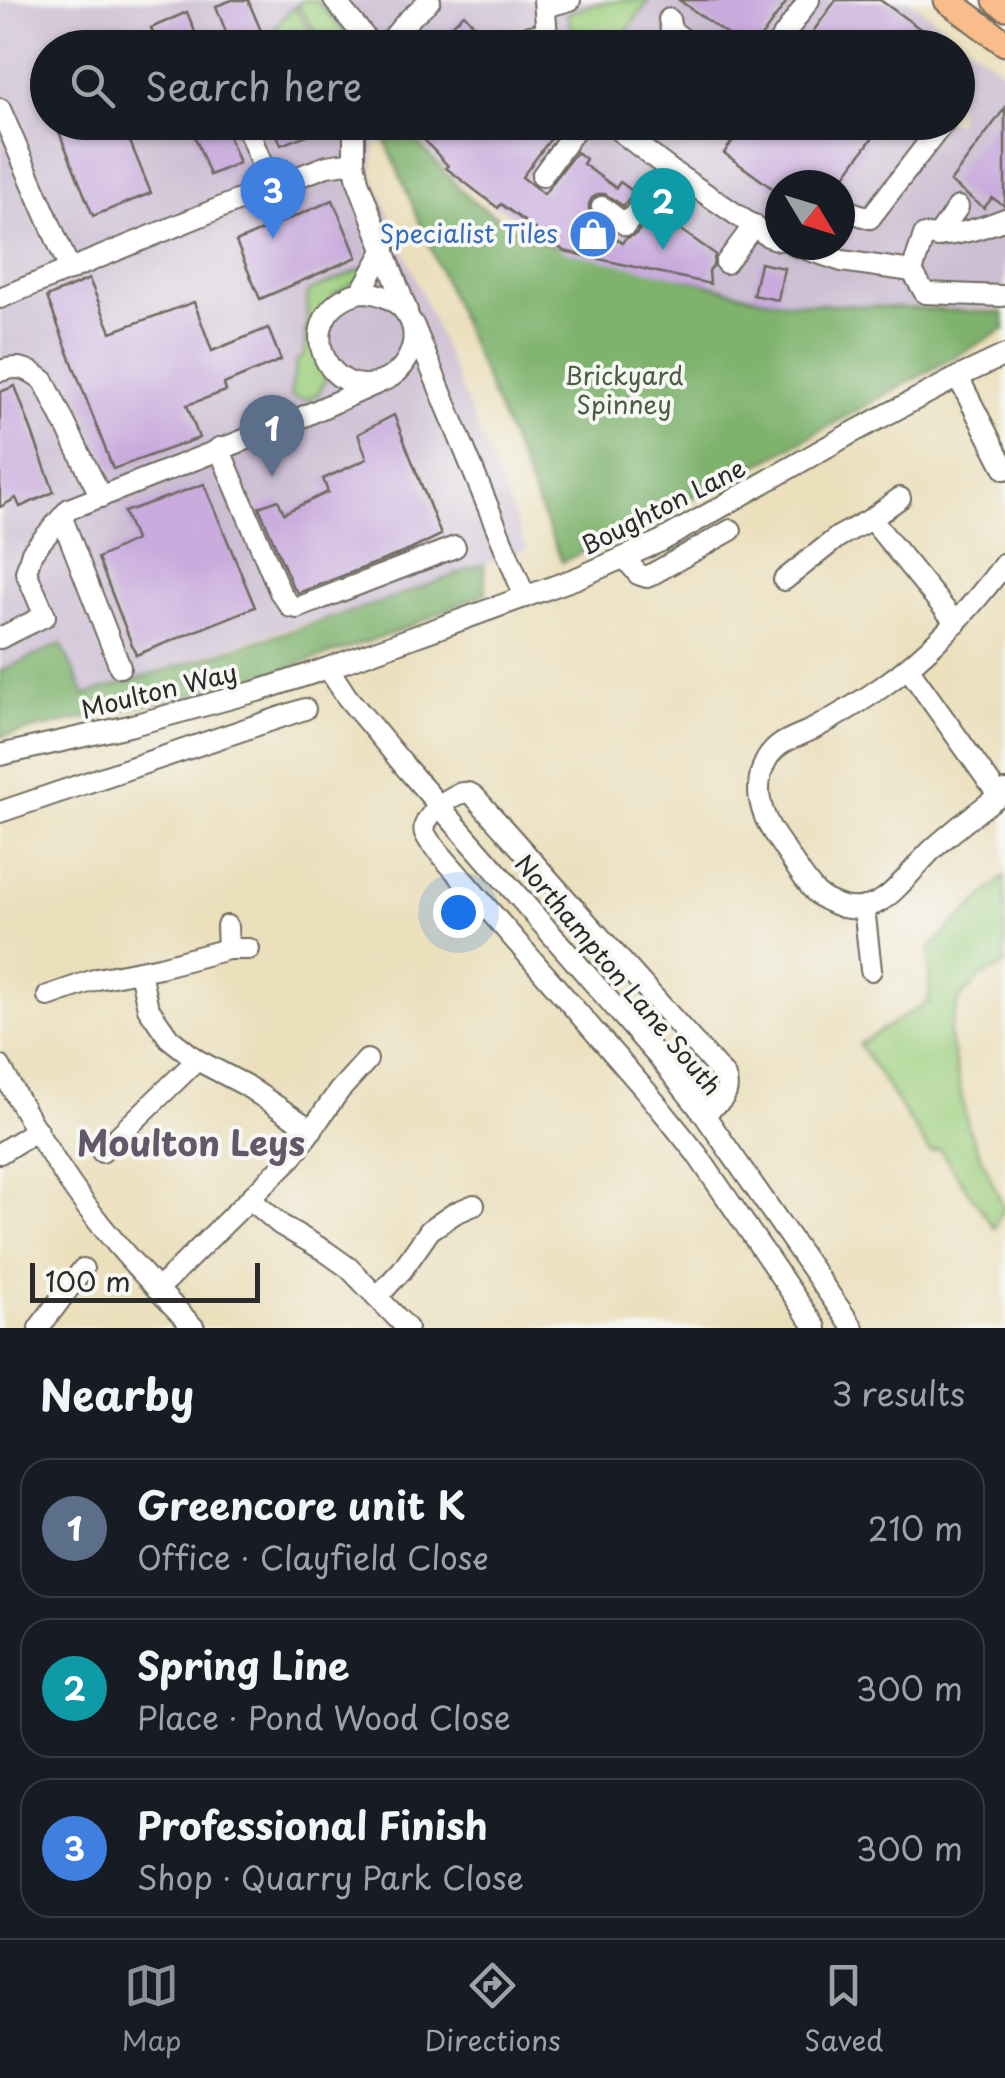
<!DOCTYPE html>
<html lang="en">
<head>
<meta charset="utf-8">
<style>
	body { margin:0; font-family:"Playpen Sans",sans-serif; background:#242831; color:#f1f3f6 }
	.compass { position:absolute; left:765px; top:170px; width:90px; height:90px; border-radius:50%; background:#171b24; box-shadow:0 2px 8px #0004; rotate:128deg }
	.scale { position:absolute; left:30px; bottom:25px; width:230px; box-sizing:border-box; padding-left:10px; border:5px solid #2b2b2b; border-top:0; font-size:28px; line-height:35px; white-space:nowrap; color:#2b2b2b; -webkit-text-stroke:8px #f6f6f2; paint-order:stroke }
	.you { position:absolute; left:458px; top:912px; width:35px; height:35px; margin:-25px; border:8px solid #fff; border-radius:50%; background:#1a73e8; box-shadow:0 0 0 15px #1a73e833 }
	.badge { display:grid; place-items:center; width:65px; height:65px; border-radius:50%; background:#8c9099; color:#fff; font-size:32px; font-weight:700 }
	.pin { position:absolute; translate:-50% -82px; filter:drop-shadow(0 2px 5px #0008) }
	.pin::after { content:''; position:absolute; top:52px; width:35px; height:30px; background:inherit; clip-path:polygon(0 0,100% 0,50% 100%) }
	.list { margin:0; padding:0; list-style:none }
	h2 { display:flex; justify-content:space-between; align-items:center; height:130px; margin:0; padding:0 40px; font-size:42px }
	h2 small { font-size:32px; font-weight:400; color:#9ea1a6 }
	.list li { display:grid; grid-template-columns:65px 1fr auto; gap:30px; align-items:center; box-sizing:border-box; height:140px; margin:0 20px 20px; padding:0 20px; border:2px solid #363941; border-radius:30px }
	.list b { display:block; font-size:38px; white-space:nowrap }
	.list p { margin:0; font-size:32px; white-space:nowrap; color:#9ea1a6 }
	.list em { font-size:32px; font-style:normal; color:#9ea1a6 }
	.icon { flex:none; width:55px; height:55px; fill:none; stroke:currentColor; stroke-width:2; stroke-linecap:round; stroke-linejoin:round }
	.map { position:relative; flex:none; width:1005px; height:1328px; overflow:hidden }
	.search { position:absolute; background:#171b24; box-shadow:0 2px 8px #0004; left:30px; right:30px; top:30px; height:110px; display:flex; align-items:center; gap:25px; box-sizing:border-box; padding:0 35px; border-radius:55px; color:#9ea1a6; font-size:38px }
	.sheet { height:610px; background:#171b24 }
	nav { display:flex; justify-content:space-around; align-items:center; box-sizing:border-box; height:140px; border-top:2px solid #363941; background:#171b24; font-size:28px; color:#9ea1a6 }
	nav a { display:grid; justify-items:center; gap:5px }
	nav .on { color:#8c9099 }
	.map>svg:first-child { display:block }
	.industrial { fill:#ccbed3; fill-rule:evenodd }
	.green { fill:#9dcf7e; stroke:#647d54; stroke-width:2.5 }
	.forest { fill:#7eb26d; stroke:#546e4c; stroke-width:2.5 }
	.building { fill:#c9abdd }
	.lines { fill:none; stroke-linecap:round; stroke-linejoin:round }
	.minor-casing { stroke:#6e6a5e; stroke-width:24 }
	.major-casing { stroke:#6e6a5e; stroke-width:29 }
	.minor { stroke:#fff; stroke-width:20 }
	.major { stroke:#f9bc8a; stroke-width:25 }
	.labels { text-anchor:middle; stroke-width:8; stroke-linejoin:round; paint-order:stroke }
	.shop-label { font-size:25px; fill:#366cbe; stroke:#f6f6f2; text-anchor:end }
	.park-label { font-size:25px; fill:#4d5c44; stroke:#f6f6f2 }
	.street-label { font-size:25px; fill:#2b2b2b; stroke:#f6f6f2 }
	.district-label { font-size:35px; font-weight:bold; fill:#625869; stroke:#f6f6f2 }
</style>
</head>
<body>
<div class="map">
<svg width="1005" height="1328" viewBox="0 0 1005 1328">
	<rect width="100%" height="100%" fill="#f6f6f2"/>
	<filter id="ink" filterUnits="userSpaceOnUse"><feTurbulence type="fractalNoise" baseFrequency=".01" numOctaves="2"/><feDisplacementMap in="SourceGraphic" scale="20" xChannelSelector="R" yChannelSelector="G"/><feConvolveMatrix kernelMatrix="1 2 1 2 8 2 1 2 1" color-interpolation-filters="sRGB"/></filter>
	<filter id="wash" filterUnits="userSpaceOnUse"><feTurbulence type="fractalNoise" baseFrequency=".0048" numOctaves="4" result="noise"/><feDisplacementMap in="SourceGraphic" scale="40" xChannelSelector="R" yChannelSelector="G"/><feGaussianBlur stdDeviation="2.25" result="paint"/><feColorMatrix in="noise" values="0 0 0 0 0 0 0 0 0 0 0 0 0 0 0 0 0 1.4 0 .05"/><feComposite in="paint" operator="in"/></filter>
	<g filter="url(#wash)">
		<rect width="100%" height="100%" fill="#ebdfbc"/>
		<path class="industrial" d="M0,0H910L1005,73V310L786,302L750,296L544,238L451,175L402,123L958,122V48H48V122L378,123L372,173L527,549L383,602L280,630L85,695L61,644L0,671ZM780,185H840V245H780Z"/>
		<g class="green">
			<path d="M303,0H316L346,34L343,47H327L297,5Z"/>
			<path d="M623,0L649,1L615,47H576L567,13L595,4Z"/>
			<path d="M294,7L321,47H284L275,26Z"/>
			<path d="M366,267L359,280L333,295L326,380L318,394L305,400L290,396L297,360L304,356L308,292Z"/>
			<path d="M1005,876V965L981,977L959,1000L949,1033L968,1127L1004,1208L994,1228L939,1149L930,1152L859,1044L929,1001L930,948Z"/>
		</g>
		<g class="forest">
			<path d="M378,123H399L471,200L533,240L639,265L750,296L786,302L1003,313L1005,329L747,471L562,562Z"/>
			<path d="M484,564L486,593L394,633L229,687L0,737V671L61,644L85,695L382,602Z"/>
		</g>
		<g id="blocks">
			<g class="building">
				<path d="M232,0H248L264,38L240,48H232L216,6Z"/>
				<path d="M679,0H788L753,48H746Z"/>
				<path d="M836,0H880L947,48H801Z"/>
				<path d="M187,12L195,32L183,38L188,48H159L151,28Z"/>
				<path d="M464,14L496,48H428Z"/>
				<path d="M1005,108V206L992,198L984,208L950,182Z"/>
				<path d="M55,122H122L151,193L93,216Z"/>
				<path d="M203,122H223L239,163L210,175L191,127Z"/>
				<path d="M272,122H308L312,133L281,145Z"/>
				<path d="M408,122H457L470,137L481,122H563L522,177L544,194L576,152L586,159L583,164L616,188L620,182L634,192L623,206L605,194H598L592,198L589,204V211L604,225L602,228L622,243L625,239L636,234L654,211L715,254L713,266L709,271L710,284L564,251L501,204L498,208L446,168L448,166Z"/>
				<path d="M746,122H884L838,185H780V194L724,153Z"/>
				<path d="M333,200L357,257L260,299L236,242Z"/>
				<path d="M760,263L784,268L778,300L753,295Z"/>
				<path d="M89,279L111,332L194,302L212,351L268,328L281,360L224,384L226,391L187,405L199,438L113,469L47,297Z"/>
				<path d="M15,386L54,492L20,507L16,498L0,507V392Z"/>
				<path d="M394,415L441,535L410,550L298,593L292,585L259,507L278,500L284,513L328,492L323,479L367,459L358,434Z"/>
				<path d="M204,484L255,607L136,655L98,558L135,540L124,512Z"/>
			</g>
		</g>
	</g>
	<g filter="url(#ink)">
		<use href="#blocks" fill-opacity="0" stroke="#6e6a5e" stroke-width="2.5"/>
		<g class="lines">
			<g class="minor-casing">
				<g id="minor">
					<path d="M334,0L368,41L377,48"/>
					<path d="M544,0L548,48"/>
					<path d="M545,7L570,0"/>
					<path d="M669,19L671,30L695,48"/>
					<path d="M214,45L215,48"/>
					<path d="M384,48L407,21L430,0"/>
					<path d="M511,48L509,40L546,33"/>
					<path d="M775,48L809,0"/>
					<path d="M0,109L70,270"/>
					<path d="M245,122L271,187"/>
					<path d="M354,122V162L358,181L407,311"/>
					<path d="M608,122L669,169L768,236L780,240"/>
					<path d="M542,176L581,122"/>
					<path d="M602,207L626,225L669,169"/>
					<path d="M840,221L848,211L870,218L944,122"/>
					<path d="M937,237L958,207"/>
					<path d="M794,245L842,261L912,271"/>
					<path d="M726,263L754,225"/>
					<path d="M912,271L924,235C951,238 980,229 1005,219"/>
					<path d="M912,271L925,293L1002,296"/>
					<path d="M361,292C397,292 426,322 408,358C403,367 396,375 387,379C328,410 285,312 361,292Z"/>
					<path d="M361,292L385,249"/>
					<path d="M0,298L271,187L327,166L354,162"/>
					<path d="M413,324L525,597"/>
					<path d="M0,371C19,365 28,368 44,381L101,497"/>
					<path d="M958,377L1005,469"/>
					<path d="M219,448L280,592L291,607L297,608L455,547"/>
					<path d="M62,518L120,667"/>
					<path d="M871,519L956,623"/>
					<path d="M625,558L638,574L647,577L731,530"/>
					<path d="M1005,563C970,610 930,653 882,687C862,701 839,715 817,727C799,737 779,739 767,759C752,785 760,814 776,837C789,855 801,877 816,893C823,900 834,904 843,907C886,917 907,872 934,848C956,828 981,809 1005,791"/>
					<path d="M784,580L838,537L871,519L900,498"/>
					<path d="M0,638L45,616L26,572L32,552L69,509L300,418L378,383"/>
					<path d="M328,668L347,697L407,769L661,1060L703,1113L853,1328"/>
					<path d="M908,668L999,796"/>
					<path d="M0,755L129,726L261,690L328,668L577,578L661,541L848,435L958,377L1005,355"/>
					<path d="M0,812L305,709"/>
					<path d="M864,907L871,970"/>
					<path d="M227,926L228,949"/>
					<path d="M140,972L148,1008L169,1038L197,1060L245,1085L312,1130"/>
					<path d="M48,996L97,979L160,967L228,949H249"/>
					<path d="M0,1066C32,1127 70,1190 115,1242C140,1272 168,1300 194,1328"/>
					<path d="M703,1113C718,1104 732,1096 725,1077L475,797C473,795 470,793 467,793C454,791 429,813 425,825C423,833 426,835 430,842L646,1091L696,1153L816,1328"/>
					<path d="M102,1152L197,1060"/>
					<path d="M0,1153L37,1130"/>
					<path d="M250,1199L281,1225L325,1251L349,1268L377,1297L402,1270L430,1230L455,1213L474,1205"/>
					<path d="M158,1289L292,1157L339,1091L367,1060"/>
					<path d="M377,1297L407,1328"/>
					<path d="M39,1328L83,1269"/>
				</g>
			</g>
			<g class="major-casing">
				<g id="major">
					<path d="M947,0L1005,43"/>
					<path d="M996,0L1005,7"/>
				</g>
			</g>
			<use href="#minor" class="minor"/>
			<use href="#major" class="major"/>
		</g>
	</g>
	<defs>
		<g id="shop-disc" transform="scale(2.5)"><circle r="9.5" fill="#3f7fe0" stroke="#f6f6f2"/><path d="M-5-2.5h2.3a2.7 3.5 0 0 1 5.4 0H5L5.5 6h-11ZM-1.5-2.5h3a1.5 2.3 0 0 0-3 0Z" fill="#fff"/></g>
	</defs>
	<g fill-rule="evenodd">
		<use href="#shop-disc" x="593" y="234"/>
	</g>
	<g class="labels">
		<g class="shop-label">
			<text x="558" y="243">Specialist Tiles</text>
		</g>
		<g class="park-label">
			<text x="624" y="385">Brickyard<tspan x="624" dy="29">Spinney</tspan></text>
		</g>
		<g class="street-label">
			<text transform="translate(663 507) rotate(-27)" y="9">Boughton Lane</text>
			<text transform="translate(159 691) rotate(-14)" y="9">Moulton Way</text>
			<text transform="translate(618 975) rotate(50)" y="9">Northampton Lane South</text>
		</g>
		<g class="district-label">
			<text x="191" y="1156">Moulton Leys</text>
		</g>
	</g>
</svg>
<svg class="compass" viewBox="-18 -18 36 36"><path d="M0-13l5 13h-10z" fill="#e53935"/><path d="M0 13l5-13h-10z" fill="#9ea1a6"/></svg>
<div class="scale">100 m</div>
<div class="you"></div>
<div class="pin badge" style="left:272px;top:477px;background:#5c6f8a">1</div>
<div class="pin badge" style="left:663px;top:250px;background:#0f9aa8">2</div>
<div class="pin badge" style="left:273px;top:239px;background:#3f7fe0">3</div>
<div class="search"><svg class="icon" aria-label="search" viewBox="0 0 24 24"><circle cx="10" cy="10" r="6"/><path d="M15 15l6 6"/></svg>Search here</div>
</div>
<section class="sheet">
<h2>Nearby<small>3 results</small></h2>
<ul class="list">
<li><span class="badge" style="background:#5c6f8a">1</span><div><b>Greencore unit K</b><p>Office · Clayfield Close</p></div><em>210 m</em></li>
<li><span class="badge" style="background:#0f9aa8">2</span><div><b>Spring Line</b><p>Place · Pond Wood Close</p></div><em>300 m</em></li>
<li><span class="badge" style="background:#3f7fe0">3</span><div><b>Professional Finish</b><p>Shop · Quarry Park Close</p></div><em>300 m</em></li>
</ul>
</section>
<nav>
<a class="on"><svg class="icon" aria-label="map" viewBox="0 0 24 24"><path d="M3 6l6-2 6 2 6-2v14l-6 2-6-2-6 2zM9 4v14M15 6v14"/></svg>Map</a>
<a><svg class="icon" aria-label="directions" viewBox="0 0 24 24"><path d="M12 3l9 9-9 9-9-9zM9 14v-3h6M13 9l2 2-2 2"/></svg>Directions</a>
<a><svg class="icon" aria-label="saved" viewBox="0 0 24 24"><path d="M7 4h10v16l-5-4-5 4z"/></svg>Saved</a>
</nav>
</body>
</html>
